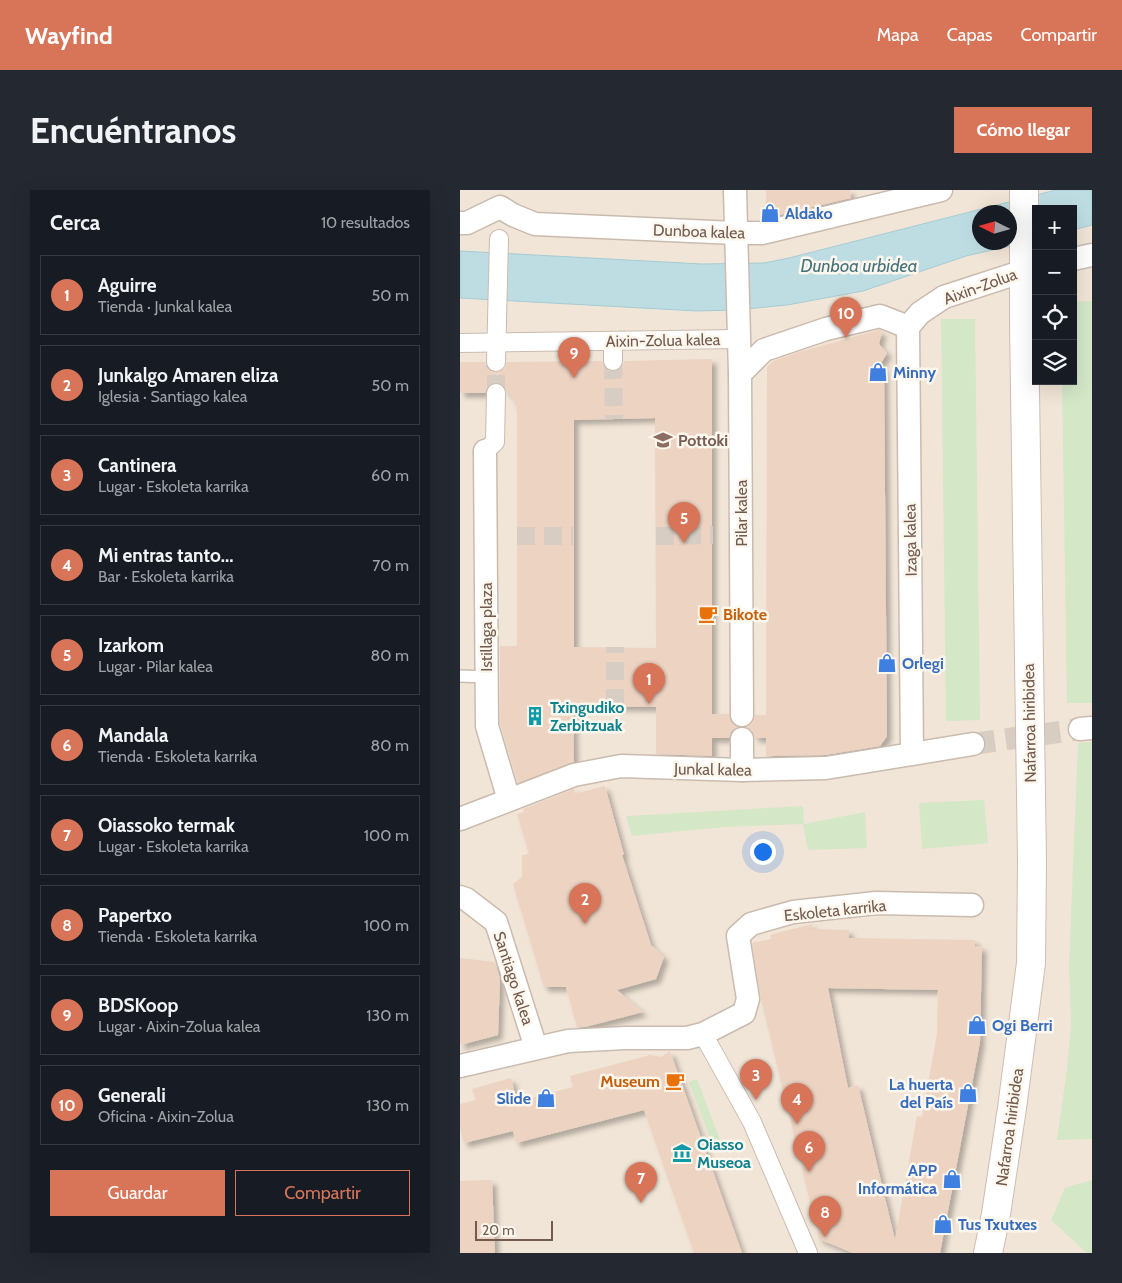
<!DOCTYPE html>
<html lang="es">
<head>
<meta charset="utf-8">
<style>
	body { margin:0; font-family:Cabin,sans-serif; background:#242831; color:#f1f3f6 }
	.controls { position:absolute; right:15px; top:15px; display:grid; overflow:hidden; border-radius:0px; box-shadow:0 5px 20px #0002 }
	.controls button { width:45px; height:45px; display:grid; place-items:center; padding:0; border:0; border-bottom:1px solid #363941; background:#171b24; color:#f1f3f6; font:25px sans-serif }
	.compass { position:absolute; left:512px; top:15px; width:45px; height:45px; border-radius:50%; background:#171b24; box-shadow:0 5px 20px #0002; rotate:275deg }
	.scale { position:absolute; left:15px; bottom:12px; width:78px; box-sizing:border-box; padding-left:5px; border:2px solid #725b4e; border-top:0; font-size:14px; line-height:18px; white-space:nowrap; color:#725b4e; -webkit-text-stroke:4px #fdf7ee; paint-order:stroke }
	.you { position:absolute; left:302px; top:661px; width:18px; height:18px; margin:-12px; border:4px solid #fff; border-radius:50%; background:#1a73e8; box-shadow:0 0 0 8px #1a73e833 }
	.badge { display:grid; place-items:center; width:32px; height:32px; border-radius:50%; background:#d87559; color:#fff; font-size:16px; font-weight:700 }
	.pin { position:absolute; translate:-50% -41px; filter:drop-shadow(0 1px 2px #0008) }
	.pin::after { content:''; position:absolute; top:26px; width:18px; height:15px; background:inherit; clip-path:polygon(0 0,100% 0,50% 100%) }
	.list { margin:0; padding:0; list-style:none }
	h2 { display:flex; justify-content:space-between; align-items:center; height:65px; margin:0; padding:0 20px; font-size:21px }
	h2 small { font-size:16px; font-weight:400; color:#9ea1a6 }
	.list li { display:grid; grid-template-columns:32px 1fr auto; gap:15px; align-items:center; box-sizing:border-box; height:80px; margin:0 10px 10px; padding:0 10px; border:1px solid #363941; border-radius:0px }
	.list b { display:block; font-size:19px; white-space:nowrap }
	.list p { margin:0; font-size:16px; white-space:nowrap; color:#9ea1a6 }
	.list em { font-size:16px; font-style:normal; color:#9ea1a6 }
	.actions { display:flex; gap:10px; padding:15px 20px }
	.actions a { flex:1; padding:11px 0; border:1px solid #d87559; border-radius:0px; text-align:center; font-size:18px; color:#d87559 }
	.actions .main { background:#d87559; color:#fff }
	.icon { flex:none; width:28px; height:28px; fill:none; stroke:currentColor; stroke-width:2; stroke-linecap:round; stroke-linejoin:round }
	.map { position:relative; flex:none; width:632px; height:1063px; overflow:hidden; border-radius:0px }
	header { display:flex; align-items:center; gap:30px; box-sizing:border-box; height:70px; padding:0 25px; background:#d87559; color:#fff }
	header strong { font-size:24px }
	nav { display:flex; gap:28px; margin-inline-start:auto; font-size:18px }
	.intro { display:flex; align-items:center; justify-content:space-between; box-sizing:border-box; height:120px; padding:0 30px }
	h1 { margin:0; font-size:35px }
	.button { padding:12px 22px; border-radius:0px; background:#d87559; color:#fff; font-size:18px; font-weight:700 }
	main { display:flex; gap:30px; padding:0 30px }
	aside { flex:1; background:#171b24; border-radius:0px; box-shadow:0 5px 20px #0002 }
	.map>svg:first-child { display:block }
	.residential { fill:#f1e5d7; fill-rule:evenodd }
	.green { fill:#d4e7c7 }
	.water { fill:#bedde2; stroke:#a5ccd3; fill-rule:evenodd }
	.building { fill:#edd3c2; fill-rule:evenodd; filter:url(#shadow) }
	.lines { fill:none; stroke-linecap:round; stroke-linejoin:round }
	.pedestrian-tunnel { stroke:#d8cdc2; stroke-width:18; stroke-dasharray:18 9; stroke-linecap:butt }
	.minor-tunnel { stroke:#d8cdc2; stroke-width:22; stroke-dasharray:22 11; stroke-linecap:butt }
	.service-casing { stroke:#cbbbaf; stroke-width:14 }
	.pedestrian-casing { stroke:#cbbbaf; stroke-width:20 }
	.minor-casing { stroke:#cbbbaf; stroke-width:25 }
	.secondary-casing { stroke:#cfbdb0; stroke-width:30 }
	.service { stroke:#fff; stroke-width:11 }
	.pedestrian { stroke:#fff; stroke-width:18 }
	.minor { stroke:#fff; stroke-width:22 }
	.secondary { stroke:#fff; stroke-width:28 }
	.labels { text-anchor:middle; stroke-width:5; stroke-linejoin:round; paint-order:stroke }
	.shop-label { font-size:16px; font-weight:bold; fill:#366cbe; stroke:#fdf7ee; text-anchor:start }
	.street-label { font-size:16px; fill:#725b4e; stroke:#fdf7ee }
	.education-label { font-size:16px; font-weight:bold; fill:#785e54; stroke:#fdf7ee; text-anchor:start }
	.food-label { font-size:16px; font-weight:bold; fill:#c56008; stroke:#fdf7ee; text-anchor:start }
	.culture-label { font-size:16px; font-weight:bold; fill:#0d838f; stroke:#fdf7ee; text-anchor:start }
	.water-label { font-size:18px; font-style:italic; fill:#47737c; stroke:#fdf7ee }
</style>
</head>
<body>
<header>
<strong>Wayfind</strong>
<nav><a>Mapa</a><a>Capas</a><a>Compartir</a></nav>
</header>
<div class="intro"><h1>Encuéntranos</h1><a class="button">Cómo llegar</a></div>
<main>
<aside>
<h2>Cerca<small>10 resultados</small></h2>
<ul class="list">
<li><span class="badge">1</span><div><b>Aguirre</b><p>Tienda · Junkal kalea</p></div><em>50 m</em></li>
<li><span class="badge">2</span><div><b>Junkalgo Amaren eliza</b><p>Iglesia · Santiago kalea</p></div><em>50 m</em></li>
<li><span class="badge">3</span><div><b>Cantinera</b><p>Lugar · Eskoleta karrika</p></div><em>60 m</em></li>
<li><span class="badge">4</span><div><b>Mi entras tanto...</b><p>Bar · Eskoleta karrika</p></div><em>70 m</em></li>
<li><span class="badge">5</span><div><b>Izarkom</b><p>Lugar · Pilar kalea</p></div><em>80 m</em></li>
<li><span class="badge">6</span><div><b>Mandala</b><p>Tienda · Eskoleta karrika</p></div><em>80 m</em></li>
<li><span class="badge">7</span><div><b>Oiassoko termak</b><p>Lugar · Eskoleta karrika</p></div><em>100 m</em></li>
<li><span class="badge">8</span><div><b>Papertxo</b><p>Tienda · Eskoleta karrika</p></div><em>100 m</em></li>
<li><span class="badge">9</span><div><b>BDSKoop</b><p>Lugar · Aixin-Zolua kalea</p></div><em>130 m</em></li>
<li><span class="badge">10</span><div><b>Generali</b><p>Oficina · Aixin-Zolua</p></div><em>130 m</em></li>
</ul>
<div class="actions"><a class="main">Guardar</a><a>Compartir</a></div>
</aside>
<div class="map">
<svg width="632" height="1063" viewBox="0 0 632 1063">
	<defs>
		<filter id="shadow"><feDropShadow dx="4.5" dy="4.5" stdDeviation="2.5" flood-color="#0004"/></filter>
	</defs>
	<rect width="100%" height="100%" fill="#faf3e8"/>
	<path class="residential" d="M0,0H632V1063H0ZM576,19H613V191H576ZM520,22H550V52H520Z"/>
	<g class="green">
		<path d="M632,111V513H607L602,191H613V112Z"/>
		<path d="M515,129L520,530L486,531L481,129Z"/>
		<path d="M632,552V949L597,950L607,879L611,834L609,777L618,553Z"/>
		<path d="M524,610L528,653L462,659L459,613Z"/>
		<path d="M343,616L344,634L405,622L407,658L348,660L343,634L264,637L172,646L166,626Z"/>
		<path d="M237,889L261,953L253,956L229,892Z"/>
		<path d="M632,990V1063H627L591,1030L605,998Z"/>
	</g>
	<path class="water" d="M596,0H632V35L613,40V19H576V50L506,66L403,101L327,115L275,120L237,121L0,108V61L242,74L304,73L329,68ZM520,22H550V52H520Z"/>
	<g class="building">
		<path d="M306,0H390L391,8L315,26L306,19Z"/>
		<path d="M419,140L422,141L419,154L427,163L420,175L424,180L427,546L420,556L365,565L306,566V548H295L293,542L286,537L293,532L295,525H306L307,177L313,171L339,162Z"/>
		<path d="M252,169V524H269L271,532L278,537L271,542L269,548H252V566L196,564V517L113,516L114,572L58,593L40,534V456H57V218L50,203H47L45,197L37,192L30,194L27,198L25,203H0V172H25L26,177L30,181L36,183L45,178L47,172L142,171L144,176L147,180L153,182L162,177L164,171ZM195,228L196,458L114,457V230Z"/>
		<path d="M145,596L164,665H162L191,755L204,767L196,789L157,800L183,822L125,837H117L106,797H84L53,694L62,687V665L69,664L57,624L64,622L63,619L114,599V604Z"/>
		<path d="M352,734V739L389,740V748L515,750V757L522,756L520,852L480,1063H393L359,1049L301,809L292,753L311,749L310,745ZM368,798L478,800L477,844L462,927L457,926L435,1050L398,895L388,898Z"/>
		<path d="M0,768L35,772L40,789L38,845L0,855Z"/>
		<path d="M210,861L282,1063H234L184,920L56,953L53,941L4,953L0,938V914L16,910L12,899L51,888L57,912L113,897L110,886L190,865L201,867Z"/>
		<path d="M32,990L35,1063H0V991Z"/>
	</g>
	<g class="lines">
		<g class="pedestrian-tunnel">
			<path d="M153,171L154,229"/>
			<path d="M36,203V172"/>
			<path d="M57,346H113"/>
			<path d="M196,346L253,345"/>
			<path d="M155,517V457"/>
		</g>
		<path class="minor-tunnel" d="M513,554L620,539"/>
		<g class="service-casing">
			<path id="service" d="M0,486L27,487"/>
		</g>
		<g class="pedestrian-casing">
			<g id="pedestrian">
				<path d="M153,152V171"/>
				<path d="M0,153L279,149"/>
				<path d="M36,172L39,49"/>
				<path d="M25,261L35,252L36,203"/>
				<path d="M243,844L292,932L348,1063"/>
			</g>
		</g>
		<g class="minor-casing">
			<g id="minor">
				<path d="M275,0L280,184L282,525"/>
				<path d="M0,33H7L40,17L53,25L75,34L275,43H302L481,0"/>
				<path d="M613,69L632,65"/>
				<path d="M448,137L452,564"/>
				<path d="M448,137L460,123L484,107L576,77"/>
				<path d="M280,184L304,160L366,139L420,126L448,137"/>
				<path d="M25,261L27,536L49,610"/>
				<path d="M620,539L632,538"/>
				<path d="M282,580V549"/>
				<path d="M0,629L114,585L161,576L282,580L366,578L513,554"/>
				<path d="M0,707L6,709L36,732L76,858"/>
				<path d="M0,876L108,851L165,848H227L243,844L284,823L288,809L278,746L291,734L333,722L416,713L512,715"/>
			</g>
		</g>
		<g class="secondary-casing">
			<path id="secondary" d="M528,1063L536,1024L552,918L571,773L572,672L564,132V0"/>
		</g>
		<use href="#service" class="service"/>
		<use href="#pedestrian" class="pedestrian"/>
		<use href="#minor" class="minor"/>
		<use href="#secondary" class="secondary"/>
	</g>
	<defs>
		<g id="shop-bare" transform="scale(1.5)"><path d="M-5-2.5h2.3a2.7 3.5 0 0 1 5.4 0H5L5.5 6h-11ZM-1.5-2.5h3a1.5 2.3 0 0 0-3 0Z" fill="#3f7fe0" stroke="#fdf7ee" stroke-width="2.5" paint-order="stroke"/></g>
		<g id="school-bare" transform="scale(1.5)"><path d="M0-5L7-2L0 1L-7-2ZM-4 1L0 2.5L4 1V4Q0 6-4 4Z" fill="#8d6e63" stroke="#fdf7ee" stroke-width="2.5" paint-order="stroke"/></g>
		<g id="cafe-bare" transform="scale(1.5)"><path d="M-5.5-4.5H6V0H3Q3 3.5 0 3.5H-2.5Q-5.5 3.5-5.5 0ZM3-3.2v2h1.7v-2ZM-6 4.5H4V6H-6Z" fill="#e8710a" stroke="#fdf7ee" stroke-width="2.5" paint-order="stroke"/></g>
		<g id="building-bare" transform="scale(1.5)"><path d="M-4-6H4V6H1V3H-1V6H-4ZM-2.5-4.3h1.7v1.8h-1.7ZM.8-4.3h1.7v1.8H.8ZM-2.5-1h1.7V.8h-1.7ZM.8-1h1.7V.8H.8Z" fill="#0f9aa8" stroke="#fdf7ee" stroke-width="2.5" paint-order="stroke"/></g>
		<g id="museum-bare" transform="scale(1.5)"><path d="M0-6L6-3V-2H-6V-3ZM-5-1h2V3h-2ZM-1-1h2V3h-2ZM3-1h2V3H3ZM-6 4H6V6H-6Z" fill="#0f9aa8" stroke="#fdf7ee" stroke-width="2.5" paint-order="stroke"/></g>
	</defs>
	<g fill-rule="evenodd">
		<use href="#shop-bare" x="310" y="23"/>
		<use href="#shop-bare" x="418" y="182"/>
		<use href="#school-bare" x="203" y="250"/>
		<use href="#cafe-bare" x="248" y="424"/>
		<use href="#shop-bare" x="427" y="473"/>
		<use href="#building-bare" x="75" y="526"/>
		<use href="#shop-bare" x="517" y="835"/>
		<use href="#cafe-bare" x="215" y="891"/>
		<use href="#shop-bare" x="508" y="903"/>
		<use href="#shop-bare" x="86" y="908"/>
		<use href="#museum-bare" x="222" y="963"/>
		<use href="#shop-bare" x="492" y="989"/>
		<use href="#shop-bare" x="483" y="1034"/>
	</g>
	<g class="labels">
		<g class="shop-label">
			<text x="325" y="29">Aldako</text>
			<text x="433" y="188">Minny</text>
			<text x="442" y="479">Orlegi</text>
			<text x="532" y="841">Ogi Berri</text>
			<text x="493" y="900" text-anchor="end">La huerta<tspan x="493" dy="18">del País</tspan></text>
			<text x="71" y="914" text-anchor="end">Slide</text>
			<text x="477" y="986" text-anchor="end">APP<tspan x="477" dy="18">Informática</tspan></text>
			<text x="498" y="1040">Tus Txutxes</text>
		</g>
		<g class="street-label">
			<text transform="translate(239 41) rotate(2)" y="6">Dunboa kalea</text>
			<text transform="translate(520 96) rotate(-20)" y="6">Aixin-Zolua</text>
			<text transform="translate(203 150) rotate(-1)" y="6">Aixin-Zolua kalea</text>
			<text transform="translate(281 323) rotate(-90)" y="6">Pilar kalea</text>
			<text transform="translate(450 350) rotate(-91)" y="6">Izaga kalea</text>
			<text transform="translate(26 437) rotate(-90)" y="6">Istillaga plaza</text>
			<text transform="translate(569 533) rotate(-91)" y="6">Nafarroa hiribidea</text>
			<text transform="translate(253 579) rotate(1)" y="6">Junkal kalea</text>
			<text transform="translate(375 720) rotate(-6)" y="6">Eskoleta karrika</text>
			<text transform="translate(54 788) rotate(72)" y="6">Santiago kalea</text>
			<text transform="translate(549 937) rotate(-82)" y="6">Nafarroa hiribidea</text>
		</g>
		<g class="education-label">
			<text x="218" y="256">Pottoki</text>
		</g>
		<g class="food-label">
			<text x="263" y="430">Bikote</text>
			<text x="200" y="897" text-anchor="end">Museum</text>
		</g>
		<g class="culture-label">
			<text x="90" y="523">Txingudiko<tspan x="90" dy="18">Zerbitzuak</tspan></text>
			<text x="237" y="960">Oiasso<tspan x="237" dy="18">Museoa</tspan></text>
		</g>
		<g class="water-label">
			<text x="399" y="82">Dunboa urbidea</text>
		</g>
	</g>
</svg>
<div class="controls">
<button>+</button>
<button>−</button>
<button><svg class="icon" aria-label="locate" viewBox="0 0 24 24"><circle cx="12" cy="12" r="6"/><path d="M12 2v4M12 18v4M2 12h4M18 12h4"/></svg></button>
<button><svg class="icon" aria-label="layers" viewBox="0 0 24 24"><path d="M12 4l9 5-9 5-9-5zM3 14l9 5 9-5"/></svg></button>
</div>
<svg class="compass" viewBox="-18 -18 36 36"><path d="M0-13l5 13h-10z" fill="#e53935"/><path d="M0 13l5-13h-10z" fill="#9ea1a6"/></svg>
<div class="scale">20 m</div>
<div class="you"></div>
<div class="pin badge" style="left:189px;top:514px">1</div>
<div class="pin badge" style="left:125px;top:734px">2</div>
<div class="pin badge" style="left:296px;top:910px">3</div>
<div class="pin badge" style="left:337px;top:934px">4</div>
<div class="pin badge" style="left:224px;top:353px">5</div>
<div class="pin badge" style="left:349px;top:982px">6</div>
<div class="pin badge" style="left:181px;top:1013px">7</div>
<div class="pin badge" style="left:365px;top:1047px">8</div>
<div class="pin badge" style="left:114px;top:188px">9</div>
<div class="pin badge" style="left:386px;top:148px">10</div>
</div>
</main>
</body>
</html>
